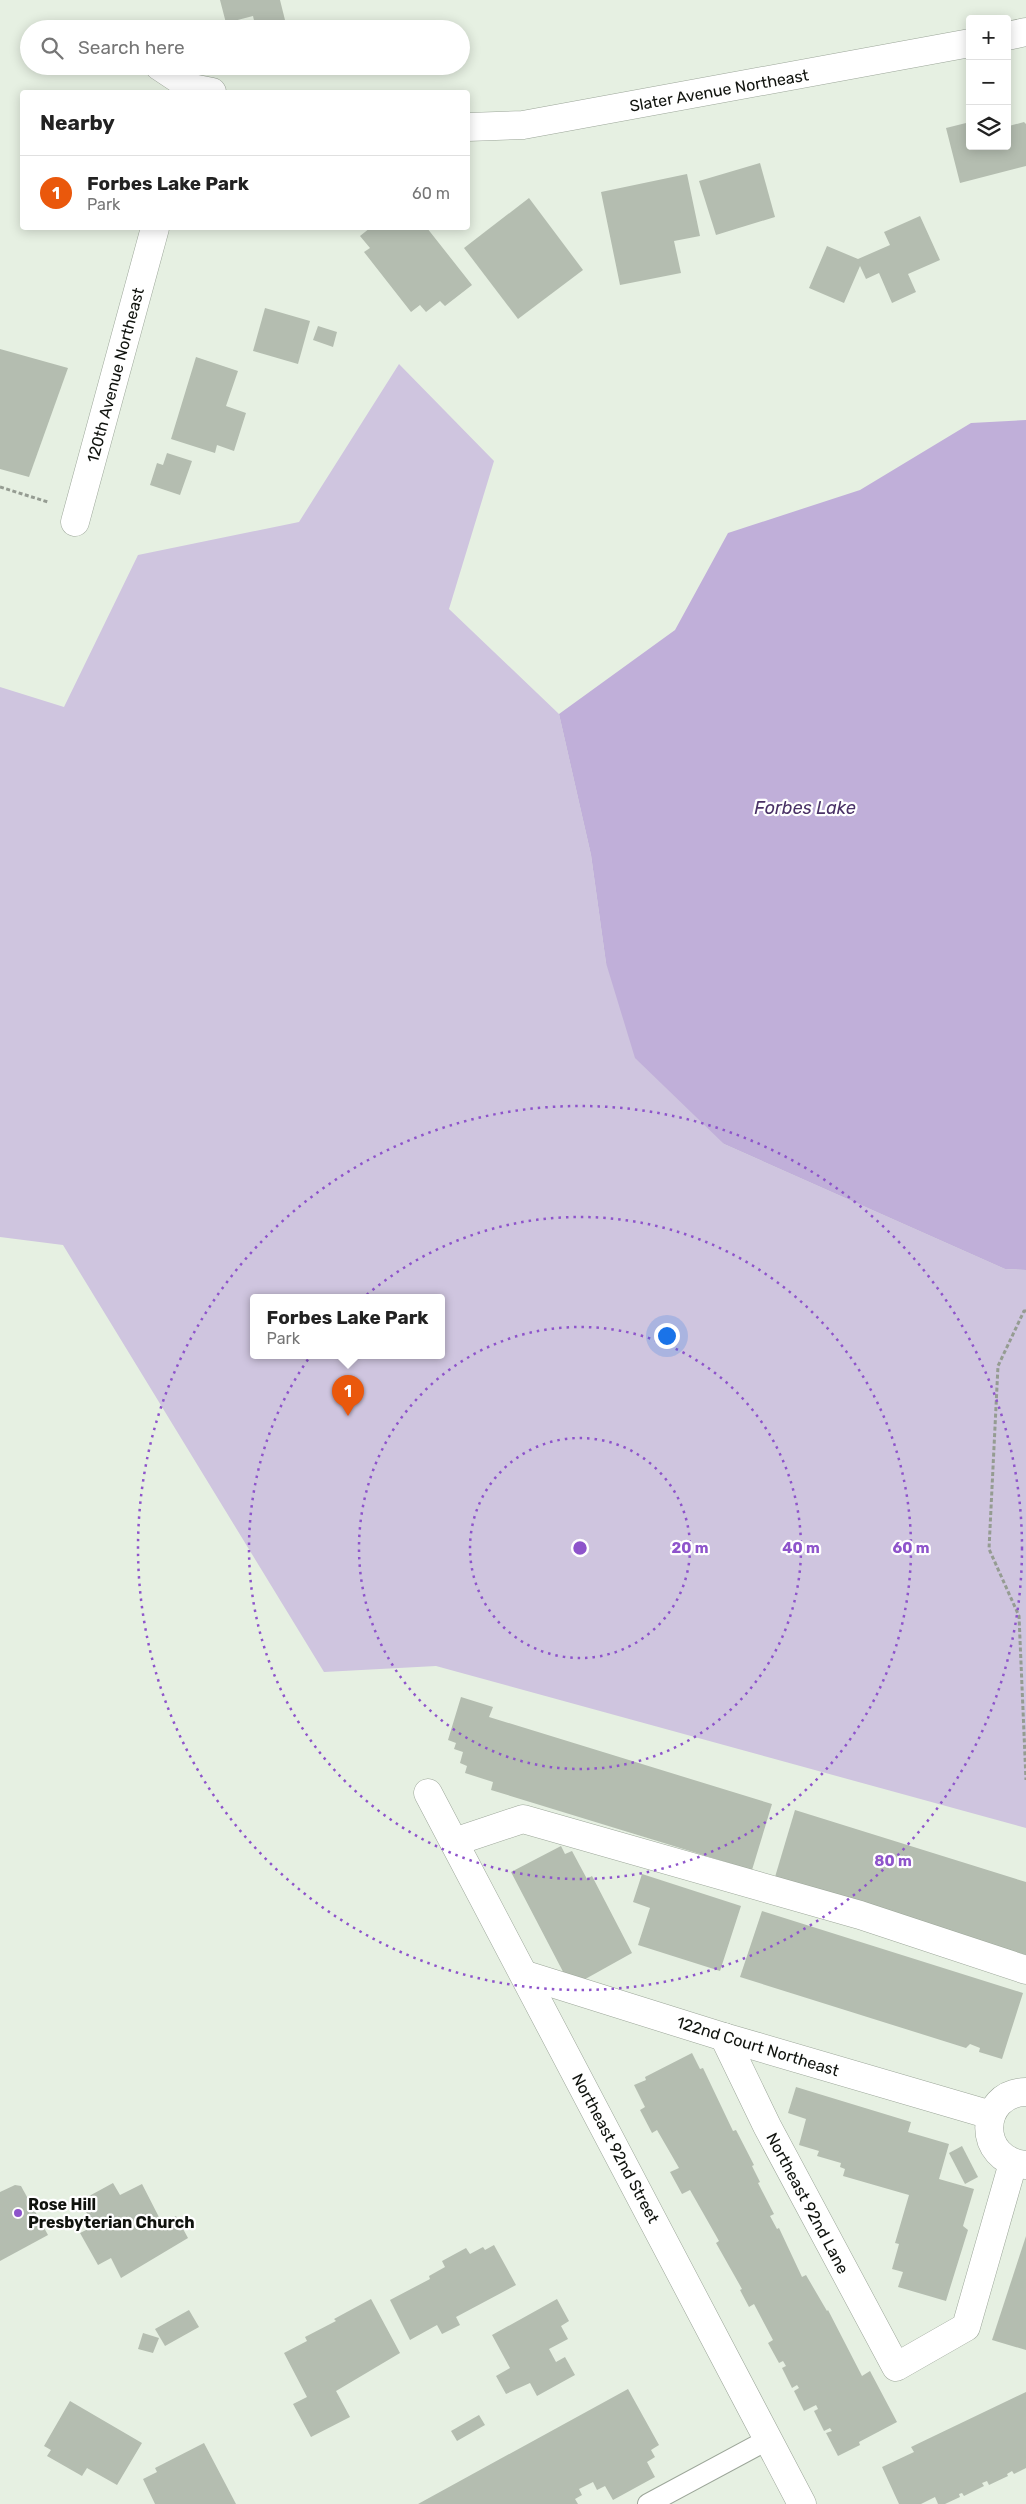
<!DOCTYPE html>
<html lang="en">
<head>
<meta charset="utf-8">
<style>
	body { margin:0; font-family:Rubik,sans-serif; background:#f6f6f6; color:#222 }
	.controls { position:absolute; right:15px; top:15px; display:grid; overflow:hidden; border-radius:5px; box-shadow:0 2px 12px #0003 }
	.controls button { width:45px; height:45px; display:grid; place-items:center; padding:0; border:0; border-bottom:1px solid #e0e0e0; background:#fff; color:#222; font:25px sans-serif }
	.you { position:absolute; left:666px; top:1335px; width:18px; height:18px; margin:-12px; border:4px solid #fff; border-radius:50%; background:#1a73e8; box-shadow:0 0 0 8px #1a73e833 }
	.badge { display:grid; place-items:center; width:32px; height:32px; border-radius:50%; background:#ea580c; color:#fff; font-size:16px; font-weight:700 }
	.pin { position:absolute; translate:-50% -41px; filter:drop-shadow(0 1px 2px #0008) }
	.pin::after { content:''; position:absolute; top:26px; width:18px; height:15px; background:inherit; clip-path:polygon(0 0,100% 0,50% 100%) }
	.popup { position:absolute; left:250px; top:1294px; width:195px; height:65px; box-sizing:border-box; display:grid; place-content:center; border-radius:5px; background:#fff; filter:drop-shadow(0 1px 4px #0005); font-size:16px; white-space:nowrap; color:#767676 }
	.popup b { font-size:19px; color:#222 }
	.popup::after { content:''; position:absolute; left:50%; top:100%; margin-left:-10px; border:10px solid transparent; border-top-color:#fff }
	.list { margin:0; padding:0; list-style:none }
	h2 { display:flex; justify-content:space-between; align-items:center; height:65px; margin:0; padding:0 20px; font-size:21px }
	h2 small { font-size:16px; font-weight:400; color:#767676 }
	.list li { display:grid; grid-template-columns:32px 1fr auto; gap:15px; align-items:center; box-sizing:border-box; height:75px; padding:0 20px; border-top:1px solid #e0e0e0 }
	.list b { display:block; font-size:19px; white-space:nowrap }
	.list p { margin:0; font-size:16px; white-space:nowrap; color:#767676 }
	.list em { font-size:16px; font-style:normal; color:#767676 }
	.icon { flex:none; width:28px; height:28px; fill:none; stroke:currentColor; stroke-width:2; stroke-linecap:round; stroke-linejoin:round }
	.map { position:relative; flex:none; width:1026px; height:2504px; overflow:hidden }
	.search { position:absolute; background:#fff; box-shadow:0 2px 12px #0003; left:20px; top:20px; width:450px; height:55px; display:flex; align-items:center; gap:12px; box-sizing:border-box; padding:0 18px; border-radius:28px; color:#767676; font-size:19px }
	.panel { position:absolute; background:#fff; box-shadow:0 2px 12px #0003; left:20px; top:90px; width:450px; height:140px; border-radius:5px }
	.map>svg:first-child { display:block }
	.green { fill:#cfc5df; fill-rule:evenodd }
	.water { fill:#c0afd9 }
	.building { fill:#b4bdb0 }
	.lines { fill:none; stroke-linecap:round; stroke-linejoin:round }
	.lane-casing { stroke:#9ca699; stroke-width:22 }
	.street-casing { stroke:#9ca699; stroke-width:29 }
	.path { stroke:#959c92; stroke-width:3; stroke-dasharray:4 2.5; stroke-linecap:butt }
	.lane { stroke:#fff; stroke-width:20 }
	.street { stroke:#fff; stroke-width:28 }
	.ring { fill:none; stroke:#8e54cb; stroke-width:2.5; stroke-dasharray:2.5 5 }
	.poi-dot { fill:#8e54cb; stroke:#fff; stroke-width:2 }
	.labels { text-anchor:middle; stroke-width:4.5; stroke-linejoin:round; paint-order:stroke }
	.street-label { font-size:16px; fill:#10130e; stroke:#fff }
	.poi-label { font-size:16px; font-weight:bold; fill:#10130e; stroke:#fff; text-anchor:start }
	.water-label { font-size:18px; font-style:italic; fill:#493166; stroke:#fff }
	.centre { fill:#8e54cb; stroke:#fff; stroke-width:2.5 }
	.ring-label { font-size:15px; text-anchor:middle; font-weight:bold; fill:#8e54cb; stroke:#fff; stroke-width:4.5; stroke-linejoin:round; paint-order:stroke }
</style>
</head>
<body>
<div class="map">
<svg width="1026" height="2504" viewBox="0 0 1026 2504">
	<rect width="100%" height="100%" fill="#e6f0e2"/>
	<path class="green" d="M399,364L494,461L449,609L559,714L591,855L606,963L724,1144L1005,1269L1026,1270V1828L436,1666L324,1672L63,1245L0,1237V687L64,707L138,555L299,522ZM254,1297H442V1355H254Z"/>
	<path class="water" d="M1026,420V1270L1005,1269L724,1144L635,1058L606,963L591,855L559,714L675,630L728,533L860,490L971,423Z"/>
	<g class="building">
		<path d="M220,0H280L286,24L268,29H256L253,16L226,23Z"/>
		<path d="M970,122V146H1007L1009,126L1024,122L1026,124V166L960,183L946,128Z"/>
		<path d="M760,163L775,217L716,235L699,181Z"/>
		<path d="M687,174L700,236L674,241L681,273L620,285L601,192Z"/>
		<path d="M529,198L583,270L518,319L464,248Z"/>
		<path d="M920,216L940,260L908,274L916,292L892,303L879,273L866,279L860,266L844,303L809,288L827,246L858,259L890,245L884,232Z"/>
		<path d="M370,228H427L472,285L445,306L440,301L426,312L420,305L411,312L364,252L370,248L360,236Z"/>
		<path d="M265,308L310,321L298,364L253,351Z"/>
		<path d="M318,326L337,332L333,347L313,340Z"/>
		<path d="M0,349L68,368L29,477L0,469Z"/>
		<path d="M196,357L238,371L226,406L246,413L234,451L217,445L215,453L171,439Z"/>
		<path d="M167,453L192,461L180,495L150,485L157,463L163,465Z"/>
		<path d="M461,1697L493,1707L489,1717L772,1804L752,1870L491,1790L493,1782L465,1773L467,1766L460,1763L463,1752L454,1749L456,1743L448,1740Z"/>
		<path d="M795,1810L1026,1882V1955L775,1877Z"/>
		<path d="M561,1846L565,1854L572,1851L587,1879L592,1876L632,1953L571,1987L511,1872Z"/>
		<path d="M642,1874L741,1906L720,1971L638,1945L650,1908L633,1902Z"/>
		<path d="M762,1911L1023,1993L1002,2059L979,2052L980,2048L970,2044L966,2048L740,1977Z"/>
		<path d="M692,2053L700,2069L703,2068L733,2131L736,2130L754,2165L752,2166L760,2182L758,2183L774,2214L770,2216L777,2229L779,2228L802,2277L806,2275L827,2311L828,2310L862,2376L870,2371L897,2422L859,2442L860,2445L838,2456L826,2433L832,2431L830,2428L824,2431L814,2411L818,2409L816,2405L804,2411L794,2391L799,2388L797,2385L792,2388L782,2368L786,2366L783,2361L779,2363L768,2343L773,2340L754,2304L749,2307L740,2290L742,2289L716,2243L719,2241L690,2190L682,2194L670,2172L679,2168L657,2130L652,2133L640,2110L645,2107L634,2085L646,2080L645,2077Z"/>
		<path d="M796,2087L911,2122L908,2132L949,2144L939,2179L974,2189L963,2226L968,2230L946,2301L898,2287L903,2272L892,2269L899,2244L895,2243L909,2195L843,2176L845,2169L840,2167L841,2163L817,2156L819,2151L799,2145L806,2119L788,2113Z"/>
		<path d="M962,2146L978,2177L965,2184L949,2153Z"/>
		<path d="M113,2183L120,2195L142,2184L162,2223L176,2216L188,2238L121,2278L111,2258L98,2265L80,2233L94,2226L80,2201Z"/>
		<path d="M15,2185L21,2186L48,2235L0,2261V2192Z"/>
		<path d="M1026,2236V2350L992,2340Z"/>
		<path d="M494,2245L516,2285L456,2317L460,2325L442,2334L437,2325L410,2340L390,2300L430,2279L429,2276L445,2267L442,2261L466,2248L470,2254L483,2247L485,2250Z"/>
		<path d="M371,2299L400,2353L336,2391L350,2417L311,2437L293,2404L307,2397L284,2353L307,2341L305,2337L336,2321L334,2319Z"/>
		<path d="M557,2299L569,2321L561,2326L568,2339L549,2349L556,2362L565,2357L575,2375L537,2396L530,2383L506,2394L496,2376L510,2368L492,2335Z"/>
		<path d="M189,2310L199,2327L165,2346L155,2329Z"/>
		<path d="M143,2333L159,2338L153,2353L138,2349Z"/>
		<path d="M628,2389L659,2445L651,2450L655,2457L647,2462L655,2477L613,2500L605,2486L597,2490L593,2482L579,2489L582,2495L575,2499L578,2504H418Z"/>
		<path d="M1026,2392V2468L1014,2474L1012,2471L1007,2474L1008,2476L989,2485L987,2481L982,2483L984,2486L964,2496L962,2493L959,2494L960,2497L945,2504H938L935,2497L921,2504H899L882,2467L914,2452L911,2447Z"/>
		<path d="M70,2401L142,2443L117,2485L87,2468L82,2476L47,2456L51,2450L44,2446Z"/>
		<path d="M479,2415L485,2425L457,2441L451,2431Z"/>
		<path d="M204,2443L236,2504H155L143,2479L157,2472L155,2468Z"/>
	</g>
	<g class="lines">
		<g class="lane-casing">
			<path id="lane" d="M648,2504L769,2439"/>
		</g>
		<g class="street-casing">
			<g id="street">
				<path d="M1007,36L1026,32"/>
				<path d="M159,66L192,88L212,92"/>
				<path d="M468,127L523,125L970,43"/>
				<path d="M75,522L155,228"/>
				<path d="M428,1793L802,2504"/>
				<path d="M454,1842L523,1819L860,1915L1026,1970"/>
				<path d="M526,1975L724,2037L991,2115"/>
				<path d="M724,2037L767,2126L896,2367L966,2327L1013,2163"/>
				<path d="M1026,2092C978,2093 976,2161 1026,2165"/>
			</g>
		</g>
		<g class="path">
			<path d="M0,487L48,502"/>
			<path d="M1026,1311H1024L998,1366L989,1549L1019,1616L1026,1780"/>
		</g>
		<use href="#lane" class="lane"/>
		<use href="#street" class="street"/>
	</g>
	<g class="ring">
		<circle cx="580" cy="1548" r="110"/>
		<circle cx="580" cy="1548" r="221"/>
		<circle cx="580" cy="1548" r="331"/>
		<circle cx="580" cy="1548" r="442"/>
	</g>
	<circle class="poi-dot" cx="18" cy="2213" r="5"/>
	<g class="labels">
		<g class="street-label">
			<text transform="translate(719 90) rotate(-10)" y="6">Slater Avenue Northeast</text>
			<text transform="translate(115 375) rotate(-75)" y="6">120th Avenue Northeast</text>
			<text transform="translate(758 2046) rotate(17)" y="6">122nd Court Northeast</text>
			<text transform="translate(616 2148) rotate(62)" y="6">Northeast 92nd Street</text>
			<text transform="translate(808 2203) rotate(62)" y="6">Northeast 92nd Lane</text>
		</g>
		<g class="poi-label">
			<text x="28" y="2210">Rose Hill<tspan x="28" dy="18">Presbyterian Church</tspan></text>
		</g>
		<g class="water-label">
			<text x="805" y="814">Forbes Lake</text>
		</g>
	</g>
	<circle cx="580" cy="1548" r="8" class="centre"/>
	<g class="ring-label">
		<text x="690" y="1553">20 m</text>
		<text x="801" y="1553">40 m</text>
		<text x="911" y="1553">60 m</text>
		<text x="893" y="1866">80 m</text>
	</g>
</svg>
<div class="controls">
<button>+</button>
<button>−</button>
<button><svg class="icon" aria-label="layers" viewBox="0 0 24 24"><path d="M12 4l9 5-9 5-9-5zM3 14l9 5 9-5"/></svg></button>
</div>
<div class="you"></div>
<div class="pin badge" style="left:348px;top:1416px">1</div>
<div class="popup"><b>Forbes Lake Park</b>Park</div>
<div class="search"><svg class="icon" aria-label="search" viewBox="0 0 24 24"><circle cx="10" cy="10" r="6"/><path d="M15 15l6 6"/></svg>Search here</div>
<section class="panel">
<h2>Nearby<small></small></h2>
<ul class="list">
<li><span class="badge">1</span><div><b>Forbes Lake Park</b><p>Park</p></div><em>60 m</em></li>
</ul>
</section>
</div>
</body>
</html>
